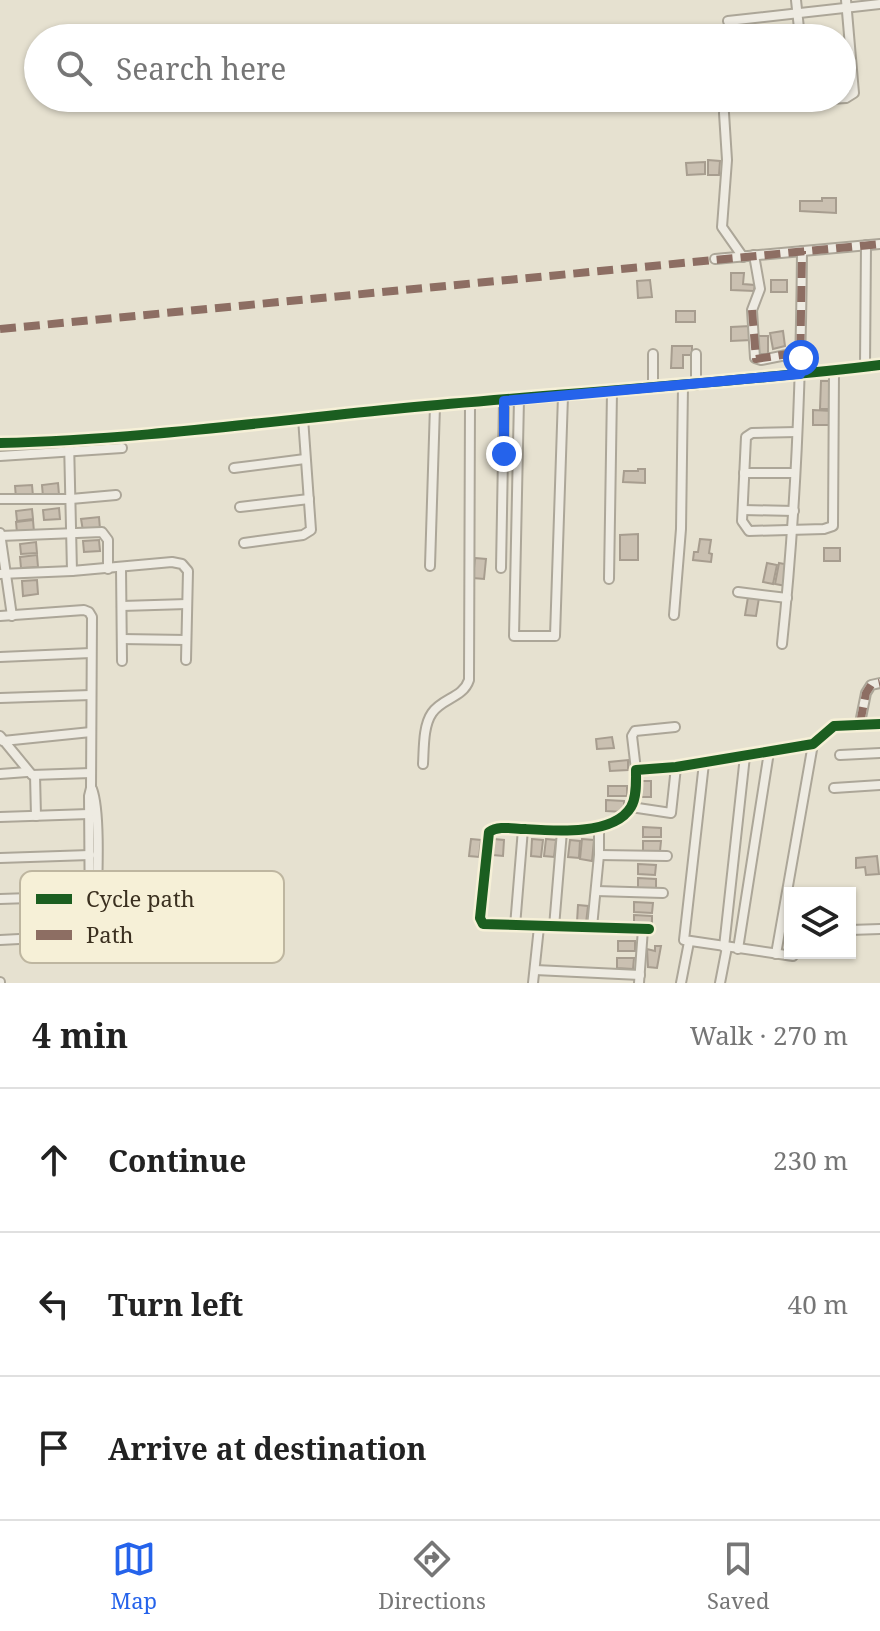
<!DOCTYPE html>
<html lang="en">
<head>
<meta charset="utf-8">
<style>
	body { margin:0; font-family:"Noto Serif",serif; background:#f6f6f6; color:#222 }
	.controls { position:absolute; right:24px; bottom:24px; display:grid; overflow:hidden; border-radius:0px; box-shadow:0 2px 6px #0004 }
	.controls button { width:72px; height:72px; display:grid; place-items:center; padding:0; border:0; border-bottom:2px solid #e0e0e0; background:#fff; color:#222; font:40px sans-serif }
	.stop { position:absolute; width:24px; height:24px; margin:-18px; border:6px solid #2563eb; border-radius:50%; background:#fff }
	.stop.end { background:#2563eb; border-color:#fff; box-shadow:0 2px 8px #0008 }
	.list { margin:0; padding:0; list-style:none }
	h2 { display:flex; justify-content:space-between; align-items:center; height:104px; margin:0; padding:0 32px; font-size:34px }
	h2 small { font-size:26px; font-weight:400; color:#767676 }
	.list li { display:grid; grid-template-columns:52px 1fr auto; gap:24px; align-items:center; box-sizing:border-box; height:144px; padding:0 32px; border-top:2px solid #e0e0e0 }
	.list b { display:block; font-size:30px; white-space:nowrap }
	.list em { font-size:26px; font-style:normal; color:#767676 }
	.icon { flex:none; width:44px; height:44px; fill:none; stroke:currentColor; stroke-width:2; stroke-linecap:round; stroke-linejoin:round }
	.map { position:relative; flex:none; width:880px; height:983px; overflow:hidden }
	.search { position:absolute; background:#fff; box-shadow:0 2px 6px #0004; left:24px; right:24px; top:24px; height:88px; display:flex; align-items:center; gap:20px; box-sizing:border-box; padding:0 28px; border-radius:44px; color:#767676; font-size:30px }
	.sheet { height:536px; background:#fff }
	nav { display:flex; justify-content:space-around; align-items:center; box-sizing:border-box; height:112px; border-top:2px solid #e0e0e0; background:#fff; font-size:22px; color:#767676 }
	nav a { display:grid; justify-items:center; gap:4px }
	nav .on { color:#2563eb }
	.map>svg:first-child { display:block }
	.building { fill:#cac0b1; stroke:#a79d8f; stroke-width:2 }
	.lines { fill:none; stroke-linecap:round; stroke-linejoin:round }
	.minor-casing { stroke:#aca698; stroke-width:12 }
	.minor { stroke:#eeebe2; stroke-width:8 }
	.quiet { stroke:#8d6e63; stroke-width:8; stroke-dasharray:16 8; stroke-linecap:butt }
	.cycleway-casing { stroke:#f6f0d7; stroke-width:15 }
	.cycleway { stroke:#1b5e20; stroke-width:10 }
	.route { stroke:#2563eb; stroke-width:10 }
	.key { fill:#f6f0d7; stroke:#beb6a0; stroke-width:2 }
	.key-label { font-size:22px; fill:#3b3020 }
</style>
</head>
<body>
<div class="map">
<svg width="880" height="983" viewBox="0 0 880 983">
	<rect width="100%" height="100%" fill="#e6e1d0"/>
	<g class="building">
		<path d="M775,26L777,37L760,38L758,29Z"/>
		<path d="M708,160L720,161L719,175H708Z"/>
		<path d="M705,162V174L687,175L686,163Z"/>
		<path d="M822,198H836V213L800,211V201H822Z"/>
		<path d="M731,273H744L743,284L755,285L754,291L731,290Z"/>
		<path d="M650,280L652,297L638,298L637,281Z"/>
		<rect x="771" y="280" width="16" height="12"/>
		<rect x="676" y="311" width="19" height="11"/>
		<path d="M750,326L751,340L731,341V327Z"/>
		<path d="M783,331L785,346L773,349L770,333Z"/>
		<path d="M757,336H768V354H756Z"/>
		<path d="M672,346H692V355H683V368H671Z"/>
		<path d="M821,381H832L831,409H820Z"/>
		<path d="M813,410L832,411L831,425H813Z"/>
		<path d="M638,469H645V483L623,482L624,471H638Z"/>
		<path d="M58,483L59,495L43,497L42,485Z"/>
		<path d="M32,485L33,496L16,498L15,486Z"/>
		<path d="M59,508L60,519L44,520L43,510Z"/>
		<path d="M32,509L33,519L17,521L16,511Z"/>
		<path d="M99,517L100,529L83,531L81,519Z"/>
		<path d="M33,520L34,532L17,533L16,522Z"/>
		<path d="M638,534V560H620V535Z"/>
		<path d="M700,539L711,540L709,553L712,554L711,562L693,560L694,552H698Z"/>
		<path d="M99,540L100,551L84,552L83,541Z"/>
		<path d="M36,542L37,553L21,554L20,544Z"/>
		<rect x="824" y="548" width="16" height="13"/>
		<path d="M37,555L38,567L21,568L20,557Z"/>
		<path d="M475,558L486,559L484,579L473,578Z"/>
		<path d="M767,563L777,565L773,584L763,582Z"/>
		<path d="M779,563L790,565L786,586L775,584Z"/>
		<path d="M37,580L38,594L23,596L22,581Z"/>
		<path d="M748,597L759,598L756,616L745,615Z"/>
		<path d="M612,737L614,748L597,749L596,739Z"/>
		<path d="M628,760V770L610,771L609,762Z"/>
		<rect x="638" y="781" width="13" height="16"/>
		<rect x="608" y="786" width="19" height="10"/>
		<path d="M606,800L624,801V812L606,811Z"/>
		<path d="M643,827L661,828V837H643Z"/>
		<path d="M471,839L481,840L479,857L469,856Z"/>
		<path d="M494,839L504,840L503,856L493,855Z"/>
		<path d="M532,839L543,840L541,857L531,856Z"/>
		<path d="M546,839L556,840L554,857L544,856Z"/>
		<path d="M582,839L594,840L592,861L580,859Z"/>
		<path d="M570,840L580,841L579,858L568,857Z"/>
		<path d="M643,841H661L660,851H643Z"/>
		<path d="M877,856L879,874L866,875L865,867L856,868V858Z"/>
		<path d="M638,864L656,865L655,875L638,874Z"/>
		<path d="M638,878L656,879V889L638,888Z"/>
		<path d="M634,902L653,903L652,913L634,912Z"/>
		<path d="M578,905L588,906L586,923L577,922Z"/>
		<path d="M634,915L652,916V926H634Z"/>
		<rect x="618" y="941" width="17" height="10"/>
		<path d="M655,946H661L657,968L648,967L647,949L655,951Z"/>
		<path d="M617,958H634L633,969L617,968Z"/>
	</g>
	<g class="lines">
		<g class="minor-casing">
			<g id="minor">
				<path d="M796,0L800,38"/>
				<path d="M728,21L880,4"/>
				<path d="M800,101L846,98L854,93L846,0"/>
				<path d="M724,113L727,160L722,227L743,257"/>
				<path d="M754,255L760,289L752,310L755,358L761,360L801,352"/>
				<path d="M715,259L880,244"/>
				<path d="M865,367L866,245"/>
				<path d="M696,385V354"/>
				<path d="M653,388V354"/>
				<path d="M519,399L514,636H555L563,396"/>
				<path d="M797,432L752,433L746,437L742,521L749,531L824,529L833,526L834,371"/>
				<path d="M0,443C135,440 270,421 404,408C563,393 722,384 880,365"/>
				<path d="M0,456L122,448"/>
				<path d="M234,468L305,459"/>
				<path d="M744,473H795"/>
				<path d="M0,499H71L116,495"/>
				<path d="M240,507L309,499"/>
				<path d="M743,510L794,511"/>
				<path d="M0,533L12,616"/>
				<path d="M0,536L102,532L108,540V569"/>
				<path d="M244,543L303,535L311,530L303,418"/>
				<path d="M430,566L435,406"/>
				<path d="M121,568L122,661"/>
				<path d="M501,568L504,401"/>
				<path d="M72,571L172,562L182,564L188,571L186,660"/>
				<path d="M0,574L72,571L69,441"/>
				<path d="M609,579L612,392"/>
				<path d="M738,592L787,598"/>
				<path d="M122,606L187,604"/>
				<path d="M674,615L681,529L683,386"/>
				<path d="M0,616L84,610L89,612L92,617L91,788L89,796L90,937"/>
				<path d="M122,639L186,640"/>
				<path d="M782,644C796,513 801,382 802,251"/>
				<path d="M0,657L91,653"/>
				<path d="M0,698L91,695"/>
				<path d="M860,723L866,693L871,685L880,683"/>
				<path d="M0,736L32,775L91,773"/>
				<path d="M3,741L91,732"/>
				<path d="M840,755L880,753"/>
				<path d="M704,763L684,940L793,956"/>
				<path d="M423,764C424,748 423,726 432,713C442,698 463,698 469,680L470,403"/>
				<path d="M636,770L632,736L635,731L675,727"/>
				<path d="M0,774L27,772"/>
				<path d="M35,775L36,816"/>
				<path d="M834,788L880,785"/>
				<path d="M631,807L671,813L676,767"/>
				<path d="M0,817L89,814"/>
				<path d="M599,855L667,856"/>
				<path d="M0,858L90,855"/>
				<path d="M596,891L663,893"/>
				<path d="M0,899L90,896"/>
				<path d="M515,926L523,829"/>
				<path d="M554,927L562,831"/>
				<path d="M592,927L599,855V827"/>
				<path d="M649,929L483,924L480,918L489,832C499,825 513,829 525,829C553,831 614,836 631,807C637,797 636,781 636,770L676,767L813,744L834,726L880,724"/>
				<path d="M850,930L880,929"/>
				<path d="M0,940L96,935C96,902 102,815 92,789"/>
				<path d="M724,947L745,756"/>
				<path d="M738,949L769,752"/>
				<path d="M776,954L813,744"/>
				<path d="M535,970L640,975"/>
				<path d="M0,982V983"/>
				<path d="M533,983L539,927"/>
				<path d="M639,983L643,929"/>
				<path d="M681,983L689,942"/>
				<path d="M720,983L727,947"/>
			</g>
		</g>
		<use href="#minor" class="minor"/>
		<g class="quiet">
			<path d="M752,310L756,359L801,352"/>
			<path d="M0,329L880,244"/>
			<path d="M800,374L802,251"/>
			<path d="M860,723L866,693L871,685L880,683"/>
		</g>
		<g class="cycleway-casing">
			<g id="cycleway">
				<path d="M0,443C135,440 270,421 404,408C563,393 722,384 880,365"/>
				<path d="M649,929L483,924L480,918L489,832C499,825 513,829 525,829C553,831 614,836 631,807C637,797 636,781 636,770L676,767L813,744L834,726L880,724"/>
			</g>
		</g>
		<use href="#cycleway" class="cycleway"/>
	</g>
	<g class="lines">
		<path class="route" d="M504,454V401L800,374L801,358"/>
	</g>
	<rect x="20" y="871" width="264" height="92" rx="12" class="key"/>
	<rect x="36" y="894" width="36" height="10" fill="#1b5e20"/>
	<rect x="36" y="930" width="36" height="10" fill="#8d6e63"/>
	<g class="key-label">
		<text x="86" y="907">Cycle path</text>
		<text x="86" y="943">Path</text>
	</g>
</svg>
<div class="controls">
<button><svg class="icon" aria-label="layers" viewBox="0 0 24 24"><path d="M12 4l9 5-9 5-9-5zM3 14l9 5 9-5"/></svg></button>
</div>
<div class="stop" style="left:801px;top:358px"></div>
<div class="stop end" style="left:504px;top:454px"></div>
<div class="search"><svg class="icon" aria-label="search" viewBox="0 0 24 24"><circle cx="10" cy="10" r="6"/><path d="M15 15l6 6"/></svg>Search here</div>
</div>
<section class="sheet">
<h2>4 min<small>Walk · 270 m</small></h2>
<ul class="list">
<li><svg class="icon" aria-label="ahead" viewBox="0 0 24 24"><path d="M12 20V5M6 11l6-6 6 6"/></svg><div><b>Continue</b></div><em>230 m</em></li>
<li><svg class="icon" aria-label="left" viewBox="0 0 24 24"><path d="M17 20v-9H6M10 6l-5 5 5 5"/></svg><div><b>Turn left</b></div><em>40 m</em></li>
<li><svg class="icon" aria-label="arrive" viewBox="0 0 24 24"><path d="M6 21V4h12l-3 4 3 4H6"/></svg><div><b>Arrive at destination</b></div></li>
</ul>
</section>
<nav>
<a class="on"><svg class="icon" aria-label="map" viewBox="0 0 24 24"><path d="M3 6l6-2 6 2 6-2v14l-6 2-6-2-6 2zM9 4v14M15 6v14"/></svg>Map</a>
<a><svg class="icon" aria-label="directions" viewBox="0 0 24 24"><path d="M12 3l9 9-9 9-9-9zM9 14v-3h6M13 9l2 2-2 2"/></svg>Directions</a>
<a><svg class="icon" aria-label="saved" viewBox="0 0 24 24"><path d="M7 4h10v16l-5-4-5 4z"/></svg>Saved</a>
</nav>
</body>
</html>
